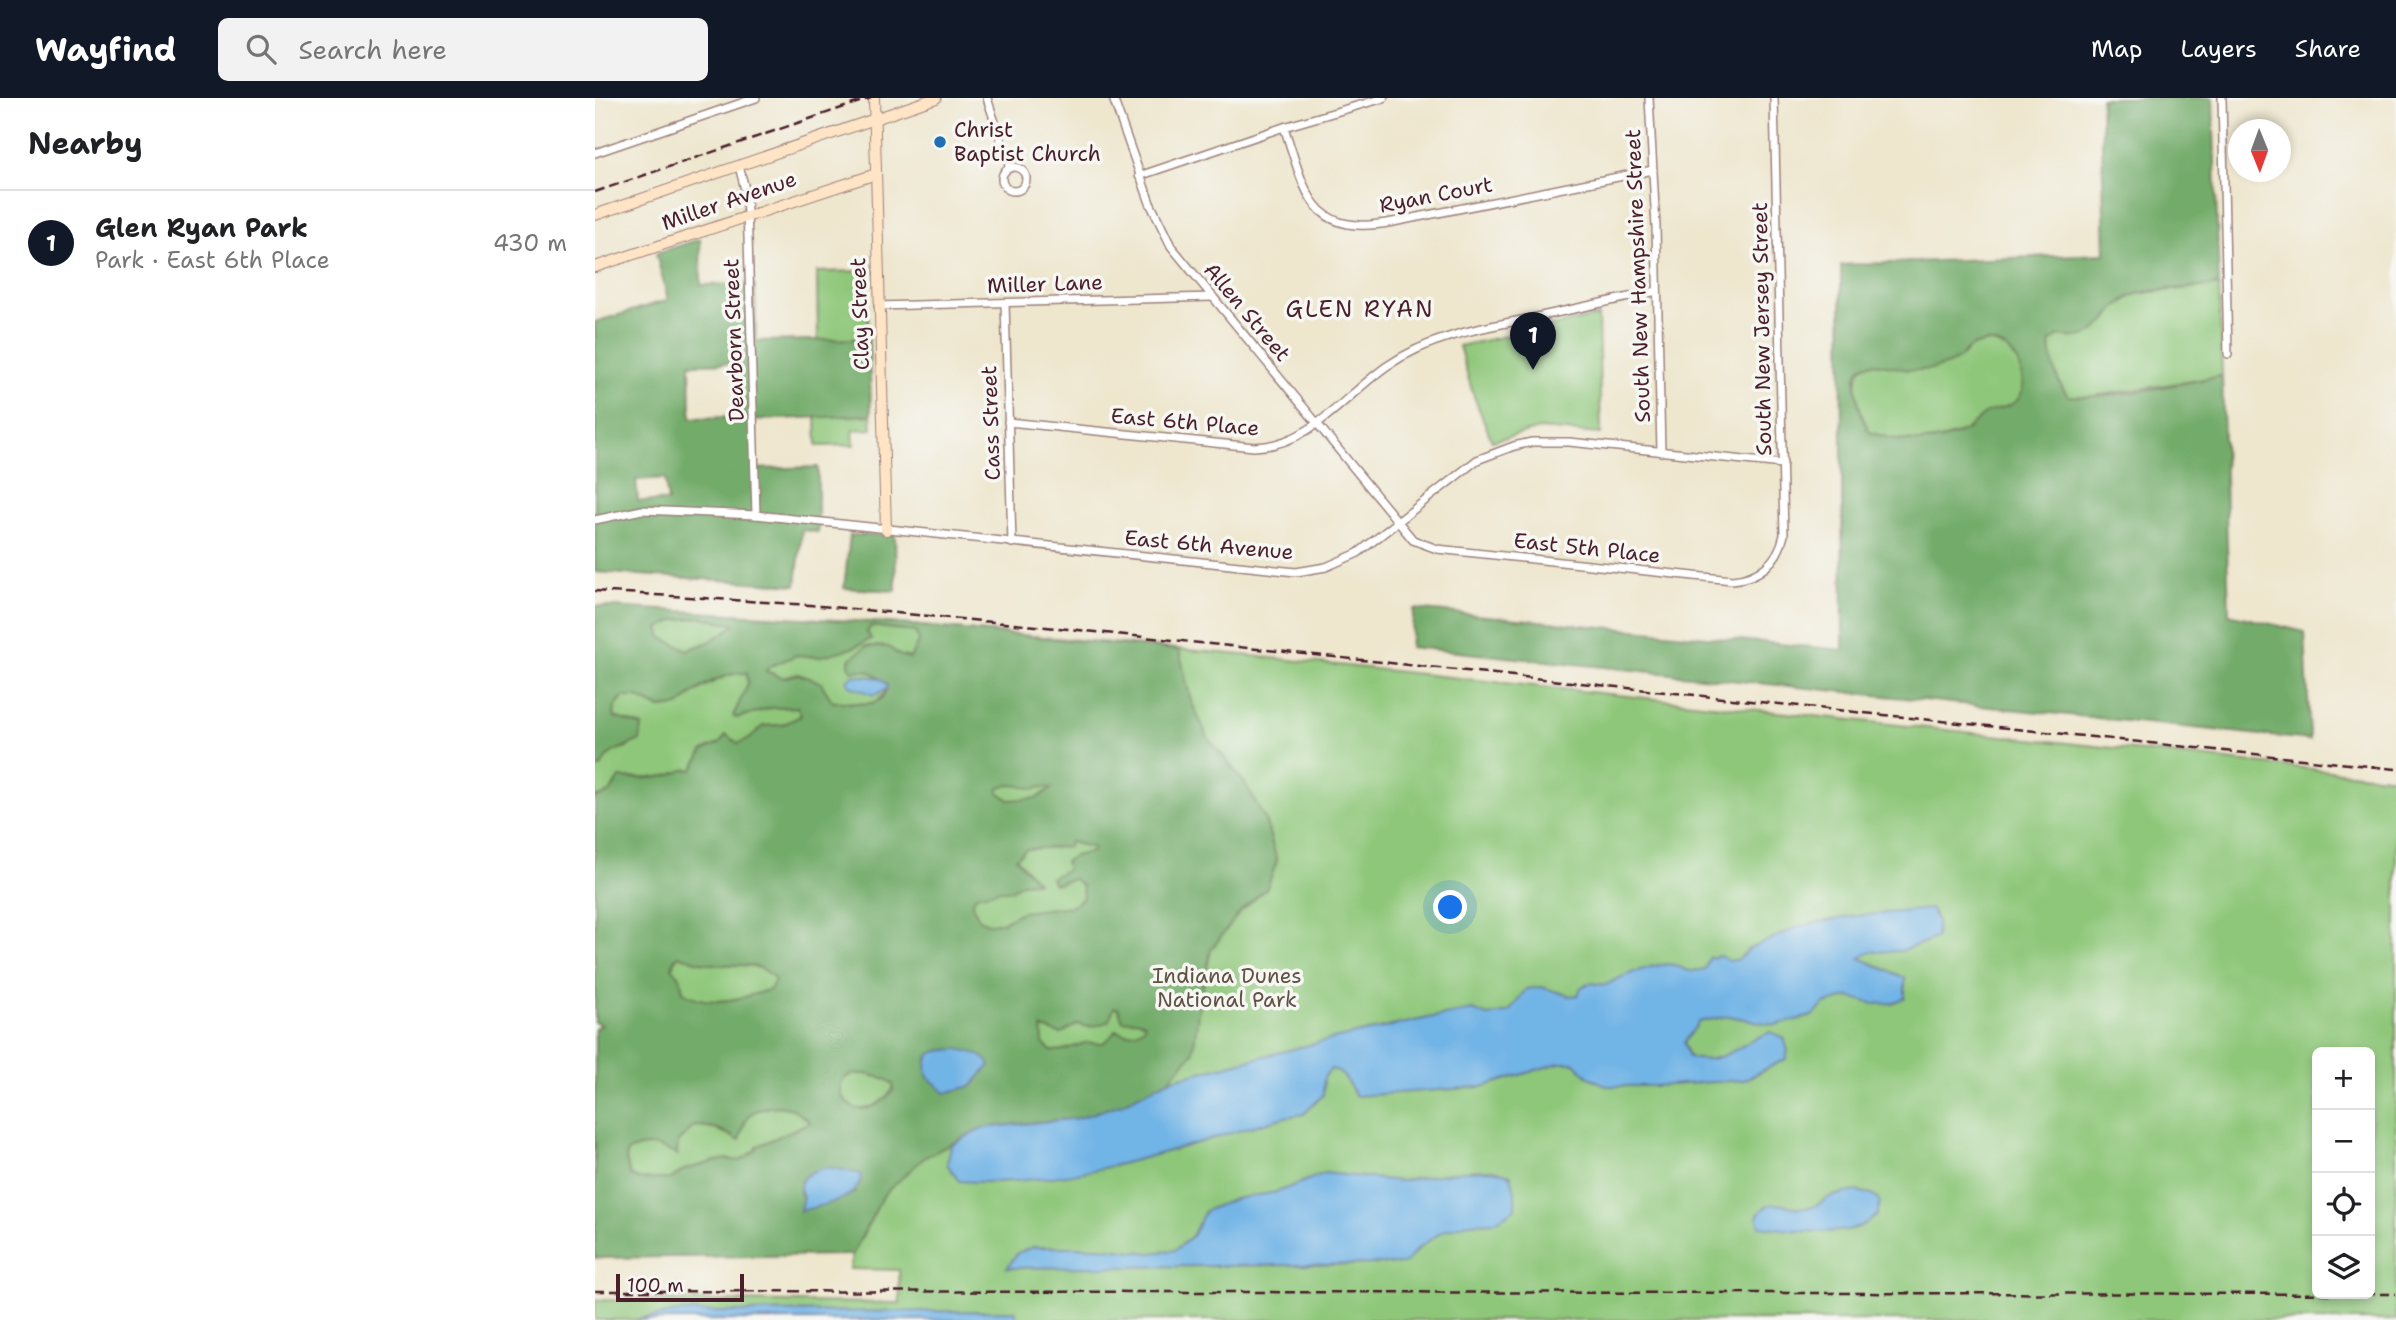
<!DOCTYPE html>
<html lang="en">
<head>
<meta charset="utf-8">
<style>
	body { margin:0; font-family:"Shantell Sans",sans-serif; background:#f2f2f2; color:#202124 }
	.controls { position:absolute; right:21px; bottom:21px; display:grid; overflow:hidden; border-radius:10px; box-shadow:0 4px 10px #0003 }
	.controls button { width:63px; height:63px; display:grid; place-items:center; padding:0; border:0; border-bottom:2px solid #e0e0e0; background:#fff; color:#202124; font:35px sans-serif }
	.compass { position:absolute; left:1633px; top:21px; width:63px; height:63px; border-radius:50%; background:#fff; box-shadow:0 4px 10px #0003; rotate:179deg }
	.scale { position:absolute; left:21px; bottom:18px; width:128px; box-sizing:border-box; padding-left:7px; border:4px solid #4a1f2b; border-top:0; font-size:19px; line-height:24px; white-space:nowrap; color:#4a1f2b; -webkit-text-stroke:5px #f6f6f2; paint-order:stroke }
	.you { position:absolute; left:856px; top:810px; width:24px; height:24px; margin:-18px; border:5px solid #fff; border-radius:50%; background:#1a73e8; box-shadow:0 0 0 10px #1a73e833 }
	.badge { display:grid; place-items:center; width:46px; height:46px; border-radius:50%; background:#111827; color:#fff; font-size:23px; font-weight:700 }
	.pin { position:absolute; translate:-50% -58px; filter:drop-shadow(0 2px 4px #0008) }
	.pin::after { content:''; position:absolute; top:37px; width:24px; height:21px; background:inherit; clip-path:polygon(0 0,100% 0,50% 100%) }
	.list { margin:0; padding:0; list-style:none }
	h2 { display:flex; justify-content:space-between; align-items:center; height:91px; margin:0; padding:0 28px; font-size:30px }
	h2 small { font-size:23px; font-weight:400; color:#757577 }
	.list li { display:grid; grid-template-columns:46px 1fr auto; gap:21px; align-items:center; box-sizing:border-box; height:105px; padding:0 28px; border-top:2px solid #e0e0e0 }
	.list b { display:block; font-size:26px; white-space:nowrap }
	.list p { margin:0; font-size:23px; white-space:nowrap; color:#757577 }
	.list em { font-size:23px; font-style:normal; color:#757577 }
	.icon { flex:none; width:38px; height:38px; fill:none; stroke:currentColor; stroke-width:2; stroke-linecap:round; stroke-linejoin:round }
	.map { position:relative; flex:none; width:1801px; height:1222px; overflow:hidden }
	header { display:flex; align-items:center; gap:42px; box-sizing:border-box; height:98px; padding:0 35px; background:#111827; color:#fff }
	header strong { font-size:33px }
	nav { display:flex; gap:38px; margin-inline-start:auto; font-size:24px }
	.search { width:490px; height:63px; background:#f2f2f2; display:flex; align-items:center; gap:18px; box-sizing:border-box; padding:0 24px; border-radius:10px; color:#757577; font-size:26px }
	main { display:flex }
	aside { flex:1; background:#fff }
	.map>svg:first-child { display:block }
	.green { fill:#8fc77a; stroke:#6c7352; stroke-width:2; fill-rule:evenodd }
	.forest { fill:#73ac6a; stroke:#5e664a; stroke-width:2; fill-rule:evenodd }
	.water { fill:#71b4e6; stroke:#5e6a88; stroke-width:2 }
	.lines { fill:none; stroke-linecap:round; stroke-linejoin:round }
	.street-casing { stroke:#9c827c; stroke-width:10 }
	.secondary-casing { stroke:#9c827c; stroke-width:12 }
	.street { stroke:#fff; stroke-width:7 }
	.secondary { stroke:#ffe4c6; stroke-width:10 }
	.rail { stroke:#4a1f2b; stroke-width:2.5; stroke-dasharray:10 5; stroke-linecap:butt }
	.poi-dot { fill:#1f6fb2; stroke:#f6f6f2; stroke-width:2.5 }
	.labels { text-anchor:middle; stroke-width:7; stroke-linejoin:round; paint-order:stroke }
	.poi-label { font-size:21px; fill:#4a1f2b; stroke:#f6f6f2; text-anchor:start }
	.street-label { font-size:21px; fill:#4a1f2b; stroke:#f6f6f2 }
	.park-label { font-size:21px; fill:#5f5143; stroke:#f6f6f2 }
	.neighbourhood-label { font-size:23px; letter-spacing:2px; fill:#4a1f2b; stroke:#f6f6f2 }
</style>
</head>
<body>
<header>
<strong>Wayfind</strong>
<div class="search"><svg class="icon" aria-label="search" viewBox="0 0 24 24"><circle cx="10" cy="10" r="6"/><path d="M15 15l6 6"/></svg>Search here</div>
<nav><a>Map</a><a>Layers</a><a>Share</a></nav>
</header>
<main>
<aside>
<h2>Nearby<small></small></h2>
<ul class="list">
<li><span class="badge">1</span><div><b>Glen Ryan Park</b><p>Park · East 6th Place</p></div><em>430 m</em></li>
</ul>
</aside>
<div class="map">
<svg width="1801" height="1222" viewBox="0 0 1801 1222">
	<rect width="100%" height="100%" fill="#f6f6f2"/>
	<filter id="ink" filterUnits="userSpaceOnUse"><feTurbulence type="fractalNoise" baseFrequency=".0143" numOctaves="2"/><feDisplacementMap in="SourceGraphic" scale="14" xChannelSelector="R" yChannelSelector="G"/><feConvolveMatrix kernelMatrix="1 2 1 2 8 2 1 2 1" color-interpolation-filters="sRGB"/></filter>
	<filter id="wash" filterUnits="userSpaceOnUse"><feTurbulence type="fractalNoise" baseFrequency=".00686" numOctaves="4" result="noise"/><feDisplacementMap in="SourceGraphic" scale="28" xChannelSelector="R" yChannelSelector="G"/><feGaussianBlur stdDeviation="1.57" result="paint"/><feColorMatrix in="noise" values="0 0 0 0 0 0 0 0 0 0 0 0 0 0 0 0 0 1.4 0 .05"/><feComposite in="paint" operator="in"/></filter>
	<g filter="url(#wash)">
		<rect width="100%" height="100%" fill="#eee6cd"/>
		<g class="green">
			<path d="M271,173L274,241L223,242L222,174Z"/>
			<path d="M1624,187L1627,278L1493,299L1473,298C1461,283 1456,264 1455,245L1463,238L1477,240L1512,222L1520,210L1541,196Z"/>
			<path d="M1003,218L1006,336L945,331L897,343L878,296L864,248Z"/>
			<path d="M1393,244C1402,246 1410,248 1416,255C1427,267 1434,293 1420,304C1412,311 1399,310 1390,316C1383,321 1377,328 1369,333C1341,348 1304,344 1275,335C1263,314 1246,257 1290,265C1300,266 1306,273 1316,270C1329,267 1354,265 1365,259C1368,257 1369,254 1372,251C1377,247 1386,246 1393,244Z"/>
			<path d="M276,317L277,331L258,332L259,347L222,348L221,319Z"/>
			<path d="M108,519L141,527L114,544L92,552L67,540L63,530L80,522Z"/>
			<path d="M293,525L648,557L1801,680V1222H0V1202L305,1205L304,1172L255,1171L257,1157L289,1096L303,1083L293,549L271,548L272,572L282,575L285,580L267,578L262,589C272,594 283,598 292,591C280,615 260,602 238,604L225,584L203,576L188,580L171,573L175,568L202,557L223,559L257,550L276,541L272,533L276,528L293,530ZM1722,954H1775V1196H1722Z"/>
			<path d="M139,575H152L153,586L139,618L142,620L176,610L204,609L206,618L187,627L168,628C162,633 157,640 150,643C120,654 117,635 98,672C89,671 85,674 76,677C59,681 41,681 24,680L15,695L0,700V671L7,668C11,654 20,652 33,649L47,628L19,619L20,608L28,599H42L64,610L84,608C99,592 118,584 139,575Z"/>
			<path d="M84,858C95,860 106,865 117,866C140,869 163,861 180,881L176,891C149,900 115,911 88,894L85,879L77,870L79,862Z"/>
			<path d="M271,976L291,981L298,986V992C261,1038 229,987 255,977C259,975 266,976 271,976Z"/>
			<path d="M184,1008L198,1011L216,1024L163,1048L160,1053L144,1063L132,1061L117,1064L89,1072L76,1081H43L35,1077L31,1062L32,1054L41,1049L83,1044L99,1028C123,1028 126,1035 145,1042C150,1014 157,1011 184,1008Z"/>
		</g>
		<g class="forest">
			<path d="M1506,0H1618L1624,187C1601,191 1560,189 1541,196C1505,210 1515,246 1463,238L1455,245C1456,264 1461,283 1473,298C1524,301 1577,286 1627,278L1634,516L1710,534L1715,642L815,549L819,511L1248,552L1246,167L1510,156ZM1393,244C1402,246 1410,248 1416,255C1427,267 1434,293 1420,304C1411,311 1399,310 1390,316C1383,321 1377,328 1369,333C1341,348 1304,345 1275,334C1266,320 1263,306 1261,289C1258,253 1292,268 1309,271C1317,273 1328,272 1336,271C1346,269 1357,266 1366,259C1368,257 1370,253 1373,251C1378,247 1387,245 1393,244Z"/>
			<path d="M105,141L106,187L160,186L161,243L274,241L276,317L159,322L160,371L223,369V434L207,432L201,487L0,474V224L73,202L61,155ZM144,265L145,319L96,320L95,266ZM70,380L73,403H43L41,382Z"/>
			<path d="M255,437H300L301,493L249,490Z"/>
			<path d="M0,508L293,525L584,552L596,603L613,640L649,684L670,721L682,763L672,790L645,814L616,852L604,907L598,955L574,982L526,1006L484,1020L388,1030L330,1059L289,1096L257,1157L0,1160V930L6,927L0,924V700L15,695L24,680C41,681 59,681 76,677C85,674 89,670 98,672L108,653L125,645L131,637L143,645L154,641L168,628L187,627L206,618L203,609L176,610L141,620L138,618L153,586L152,575C127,574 101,590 84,608L64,610L42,599H28L20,608L19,619L47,628L45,642C31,650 12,651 7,668L0,671ZM108,519L140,527L114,544L93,552L67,540L64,530L80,522ZM276,528L320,534L324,542L315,560L304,557L294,549L271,548L254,562V568L258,573C277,571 278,575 292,586C290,616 258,602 238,604L225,584L203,576L188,580L171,573L175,568L202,557L223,559L257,550L276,541L272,534ZM418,687L442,691L443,689L457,690L442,700L414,702L404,694L403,691L407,688ZM475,744L499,750L497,754L479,758L470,764L472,771L456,780L459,786L479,781L487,788L488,800L477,808L426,814L408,824L395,826L384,821L377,807L381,797L405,792H416L427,785L442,784L421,760L431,751L473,749ZM84,858C95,860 106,865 117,866C140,869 163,861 180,881L176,891C149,900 115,911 88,894L85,879L77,870L79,862ZM519,910H523L528,923L542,922L550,925L548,930C538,936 532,938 521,932C504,956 504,939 483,947C472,951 469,953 456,953L448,945L447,930L466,936L483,926C494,932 503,927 514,923ZM271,976L291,981L298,986V992C261,1038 229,987 255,977C259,975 266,976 271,976ZM184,1008L198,1011L215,1024L163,1048L160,1053L145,1063L132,1061L117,1064L89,1072L76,1081H43L35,1077L31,1062L32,1054C50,1044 64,1048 82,1057L83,1044L99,1028C116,1028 129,1031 142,1042H145C150,1014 157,1011 184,1008ZM206,1083L259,1095L205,1113L208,1099L205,1095Z"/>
		</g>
		<g class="water">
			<path d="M258,577L285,580L292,586V591L279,597L255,588L252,582Z"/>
			<path d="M1336,811L1342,823L1341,840L1306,853L1274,854L1265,860L1310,880V900L1297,905L1280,906L1254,899L1230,906L1217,918L1180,927L1134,918L1104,924L1089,945L1094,959C1126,970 1147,943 1176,934L1189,940L1193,953L1191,961L1149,982L1060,988H1012L992,978L980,965H964L887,989L760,998C754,985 750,975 736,971L729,979L728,997L709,1016L690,1019C584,1049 475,1091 364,1083L352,1066L356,1047L388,1030L484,1020L526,1006L574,982L738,941L833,920L878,912L892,918L914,914L931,891L947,889L975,898L983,897L986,889L996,885L1011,887C1023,879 1064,863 1079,867C1097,873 1088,875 1110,871L1114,860L1125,858L1134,863L1144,861L1154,851L1205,828L1259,818Z"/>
			<path d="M362,951C374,953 389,956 395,967L377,988L350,995L332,978C328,951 340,953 362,951Z"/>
			<path d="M233,1069L266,1076C268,1102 225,1107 205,1113L208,1099C198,1080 217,1072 233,1069Z"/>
			<path d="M899,1072L916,1077L920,1094V1111L899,1124L873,1125L848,1133L825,1149L809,1166L412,1170L422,1155L438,1149H504L556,1155L580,1152L597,1138L610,1113L639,1101L682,1094L730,1075L805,1083L869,1073Z"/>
			<path d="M1261,1093L1277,1096L1285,1104L1282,1118C1276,1121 1270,1127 1264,1129C1239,1138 1191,1132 1165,1128L1162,1119C1176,1093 1196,1115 1218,1109C1224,1107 1228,1102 1233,1100C1241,1096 1252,1095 1261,1093Z"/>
			<path d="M421,1213L420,1222H39L84,1214Z"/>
		</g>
	</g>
	<g filter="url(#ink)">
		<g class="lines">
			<g class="street-casing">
				<g id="street">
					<path d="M392,0L415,70"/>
					<path d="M518,0L555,105L576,148L818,442L842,451L1137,482C1164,480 1183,464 1189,437L1179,0"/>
					<path d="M1054,0L1061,129L1066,354"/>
					<path d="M1627,0L1633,256"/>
					<path d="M689,29C711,94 714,140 798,124L1058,72"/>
					<path d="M0,55L161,0"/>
					<path d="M144,68L151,95L153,139L161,417"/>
					<circle cx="419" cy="81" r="12"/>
					<path d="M544,78L689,29L789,0"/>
					<path d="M410,205L417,445"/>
					<path d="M283,208L618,199"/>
					<path d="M413,324L659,349C715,348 749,298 792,268C836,238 885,230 937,220C979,211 1020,202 1062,193"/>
					<path d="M0,422L47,412L161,417L701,474L731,469L763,455L882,362L919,348L937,344H974L1188,366"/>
				</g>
			</g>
			<g class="secondary-casing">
				<g id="secondary">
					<path d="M279,0L291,432"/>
					<path d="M0,117L341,0"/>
					<path d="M0,169L281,76"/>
				</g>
			</g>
			<use href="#street" class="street"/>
			<use href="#secondary" class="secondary"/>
			<g class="rail">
				<path d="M0,94L276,0"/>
				<path d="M0,493L215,507L473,531L1801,671"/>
				<path d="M0,1193L1801,1196"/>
			</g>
		</g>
	</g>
	<circle class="poi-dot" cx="345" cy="44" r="7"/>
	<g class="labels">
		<g class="poi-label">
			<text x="359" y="39">Christ<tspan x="359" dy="24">Baptist Church</tspan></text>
		</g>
		<g class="street-label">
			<text transform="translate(841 97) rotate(-11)" y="7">Ryan Court</text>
			<text transform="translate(134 103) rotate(-19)" y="7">Miller Avenue</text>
			<text transform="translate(1043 178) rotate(-92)" y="7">South New Hampshire Street</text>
			<text transform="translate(450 186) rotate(-2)" y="7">Miller Lane</text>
			<text transform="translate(652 214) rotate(50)" y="7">Allen Street</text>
			<text transform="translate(265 216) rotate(-92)" y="7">Clay Street</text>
			<text transform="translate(1167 231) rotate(-91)" y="7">South New Jersey Street</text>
			<text transform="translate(139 242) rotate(-92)" y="7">Dearborn Street</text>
			<text transform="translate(590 324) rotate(5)" y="7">East 6th Place</text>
			<text transform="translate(396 325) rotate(-92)" y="7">Cass Street</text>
			<text transform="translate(614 447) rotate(5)" y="7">East 6th Avenue</text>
			<text transform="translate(992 450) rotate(6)" y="7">East 5th Place</text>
		</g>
		<g class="park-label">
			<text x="632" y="885">Indiana Dunes<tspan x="632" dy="24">National Park</tspan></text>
		</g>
		<g class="neighbourhood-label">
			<text x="765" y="219">GLEN RYAN</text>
		</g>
	</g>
</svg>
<div class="controls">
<button>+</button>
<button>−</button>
<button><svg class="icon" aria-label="locate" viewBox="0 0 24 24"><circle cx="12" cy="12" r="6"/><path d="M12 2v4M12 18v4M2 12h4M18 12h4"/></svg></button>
<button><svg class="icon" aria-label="layers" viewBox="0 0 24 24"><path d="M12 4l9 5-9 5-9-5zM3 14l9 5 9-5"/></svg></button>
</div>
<svg class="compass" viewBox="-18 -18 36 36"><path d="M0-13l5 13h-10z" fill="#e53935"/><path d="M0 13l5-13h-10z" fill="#757577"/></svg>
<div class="scale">100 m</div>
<div class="you"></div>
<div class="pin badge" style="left:938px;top:272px">1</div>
</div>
</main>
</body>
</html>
